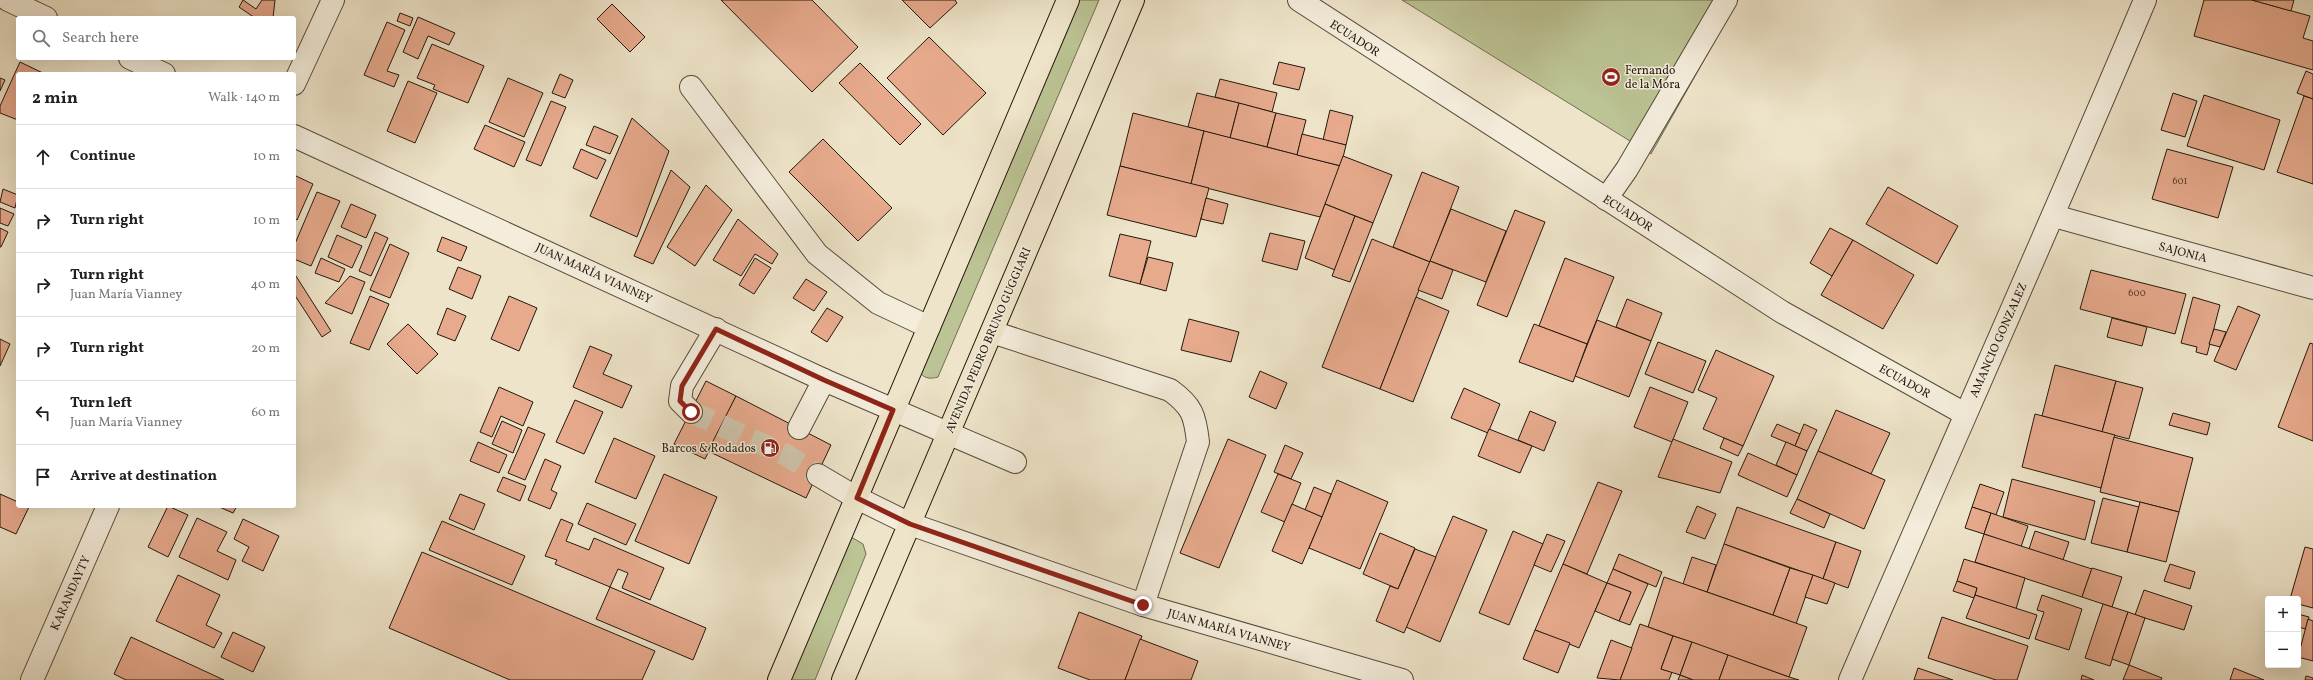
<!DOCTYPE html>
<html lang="en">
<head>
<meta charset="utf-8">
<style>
	body { margin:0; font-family:Vollkorn,serif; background:#f6f6f6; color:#202124 }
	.controls { position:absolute; right:12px; bottom:12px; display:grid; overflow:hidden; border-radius:4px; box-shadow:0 4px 16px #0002 }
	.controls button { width:36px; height:36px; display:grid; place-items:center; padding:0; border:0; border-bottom:1px solid #e0e0e0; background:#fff; color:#202124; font:20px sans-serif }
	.stop { position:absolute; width:12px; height:12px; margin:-9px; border:3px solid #8f2418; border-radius:50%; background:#fff }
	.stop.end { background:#8f2418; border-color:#fff; box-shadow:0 1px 4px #0008 }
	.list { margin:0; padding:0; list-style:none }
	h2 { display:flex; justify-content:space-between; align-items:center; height:52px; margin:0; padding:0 16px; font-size:17px }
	h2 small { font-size:13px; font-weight:400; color:#757577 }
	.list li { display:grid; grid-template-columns:26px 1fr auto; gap:12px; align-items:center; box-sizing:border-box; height:64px; padding:0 16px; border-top:1px solid #e0e0e0 }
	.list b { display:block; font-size:15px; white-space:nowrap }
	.list p { margin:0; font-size:13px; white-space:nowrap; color:#757577 }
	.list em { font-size:13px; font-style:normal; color:#757577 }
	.icon { flex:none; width:22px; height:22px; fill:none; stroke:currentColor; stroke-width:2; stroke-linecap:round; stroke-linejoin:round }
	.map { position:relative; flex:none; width:2313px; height:680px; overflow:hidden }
	.search { position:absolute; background:#fff; box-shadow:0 4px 16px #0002; left:16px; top:16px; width:280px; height:44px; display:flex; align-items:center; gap:10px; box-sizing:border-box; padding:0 14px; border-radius:4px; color:#757577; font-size:15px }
	.panel { position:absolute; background:#fff; box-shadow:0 4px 16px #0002; left:16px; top:72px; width:280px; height:436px; border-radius:4px }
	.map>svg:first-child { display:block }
	.green { fill:#bcc394; stroke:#706e50 }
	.building { fill:#e7aa8d; stroke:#24180c }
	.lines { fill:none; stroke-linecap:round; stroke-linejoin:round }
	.minor-tunnel { stroke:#d0c5ad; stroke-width:22; stroke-dasharray:22 11; stroke-linecap:butt }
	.minor-casing { stroke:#564b3b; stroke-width:24 }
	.major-casing { stroke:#24180c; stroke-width:24 }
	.minor { stroke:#f4eddc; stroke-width:22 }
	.major { stroke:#eee4c9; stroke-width:22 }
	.route { stroke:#8f2418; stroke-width:5 }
	.labels { text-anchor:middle; stroke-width:3; stroke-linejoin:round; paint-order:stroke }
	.number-label { font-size:10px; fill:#553c2c }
	.street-label { font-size:12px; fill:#24180c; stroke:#f4eddc }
	.poi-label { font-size:12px; fill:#24180c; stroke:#f4eddc; text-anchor:start }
</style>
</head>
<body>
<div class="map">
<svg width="2313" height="680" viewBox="0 0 2313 680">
	<rect width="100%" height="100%" fill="#eee4c9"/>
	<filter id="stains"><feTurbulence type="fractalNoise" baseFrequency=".005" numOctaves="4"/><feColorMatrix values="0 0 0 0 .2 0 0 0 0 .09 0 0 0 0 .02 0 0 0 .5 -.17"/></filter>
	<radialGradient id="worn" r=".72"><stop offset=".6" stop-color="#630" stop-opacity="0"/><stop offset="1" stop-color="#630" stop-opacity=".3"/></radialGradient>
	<g class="green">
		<path d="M1077,0H1099L938,377C931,379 924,379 920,372Z"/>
		<path d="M1402,0H1738L1651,154Z"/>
		<path d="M853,538L863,544L866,554L815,680H786L849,539Z"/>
	</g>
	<g class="building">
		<path d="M243,0L256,9L262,0H275L273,18H255L239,7Z"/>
		<path d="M721,0H812L858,47L812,92Z"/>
		<path d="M902,0H955L957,3L930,28Z"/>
		<path d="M2204,0H2252L2310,16L2303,38L2313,41V70L2194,36Z"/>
		<path d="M2252,0H2294L2291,11Z"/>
		<path d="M612,4L645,37L630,52L597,19Z"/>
		<path d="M400,13L413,18L410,26L397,21Z"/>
		<path d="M418,17L455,33L449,45L428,36L418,59L403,52Z"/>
		<path d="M387,22L405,30L387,71L399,75L394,87L364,75Z"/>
		<path d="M929,37L986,93L943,135L887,78Z"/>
		<path d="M432,44L484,66L468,103L433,89L435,85L417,78Z"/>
		<path d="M20,62L45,74H18V120L0,113V106Z"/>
		<path d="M1279,62L1305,68L1299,90L1273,84Z"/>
		<path d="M860,63L921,124L900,145L839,83Z"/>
		<path d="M2306,71L2313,74V99L2297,93Z"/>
		<path d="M560,74L573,80L565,98L552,93Z"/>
		<path d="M0,78L5,80L0,91Z"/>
		<path d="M508,78L543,93L524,137L489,122Z"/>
		<path d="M1220,79L1277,93L1272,112L1215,97Z"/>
		<path d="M408,81L437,93L415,143L387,131Z"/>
		<path d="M1197,93L1239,103L1230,138L1188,127Z"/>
		<path d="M2173,93L2197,101L2185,137L2161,130Z"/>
		<path d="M2204,95L2280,120L2264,170L2187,146Z"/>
		<path d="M2304,96L2313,99V184L2277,172Z"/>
		<path d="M551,101L566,107L541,166L526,160Z"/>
		<path d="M1239,103L1276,113L1267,147L1230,138Z"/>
		<path d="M1330,110L1353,116L1346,145L1323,140Z"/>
		<path d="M1133,113L1204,131L1191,184L1120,166Z"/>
		<path d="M1276,113L1306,120L1297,155L1267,147Z"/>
		<path d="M632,118L669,151L637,237L590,216Z"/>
		<path d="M485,125L525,142L514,167L474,149Z"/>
		<path d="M594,126L618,136L610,154L586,145Z"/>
		<path d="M1204,131L1341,166L1320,217L1191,184Z"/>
		<path d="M1302,134L1346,145L1341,166L1297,155Z"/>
		<path d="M823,139L892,208L858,241L789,172Z"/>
		<path d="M581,149L606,160L597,179L573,168Z"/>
		<path d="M2167,149L2233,167L2218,218L2152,199Z"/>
		<path d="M1343,156L1392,175L1373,223L1325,204Z"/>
		<path d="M1120,166L1209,188L1196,237L1107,215Z"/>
		<path d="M671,170L690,187L653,264L634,256Z"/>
		<path d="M1422,172L1459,187L1430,262L1393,247Z"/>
		<path d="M294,175L313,184L297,220L294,218Z"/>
		<path d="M706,185L732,210L695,266L667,247Z"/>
		<path d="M1888,187L1958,226L1937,264L1866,224Z"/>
		<path d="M3,189L18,195L15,208L0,202Z"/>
		<path d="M317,192L340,201L311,266L294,259V246Z"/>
		<path d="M1206,198L1228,204L1223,224L1201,219Z"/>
		<path d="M351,204L376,215L366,238L341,227Z"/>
		<path d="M1325,204L1355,216L1335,270L1305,258Z"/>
		<path d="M0,208L14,214L8,226L0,223Z"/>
		<path d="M1451,209L1506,231L1486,282L1430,261Z"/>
		<path d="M1515,210L1545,222L1507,317L1477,305Z"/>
		<path d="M1355,216L1373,223L1350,282L1332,276Z"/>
		<path d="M738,219L778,254L772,264L755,254L741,276L713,260Z"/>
		<path d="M0,228L8,232L1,247H0Z"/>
		<path d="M1830,228L1853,240L1832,276L1810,263Z"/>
		<path d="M375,232L388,238L371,276L359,271Z"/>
		<path d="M1270,233L1305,241L1297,270L1262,261Z"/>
		<path d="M1120,234L1151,241L1140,284L1109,276Z"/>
		<path d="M337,235L362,246L352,268L328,257Z"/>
		<path d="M442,237L467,247L461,261L437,251Z"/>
		<path d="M1372,239L1430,262L1380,389L1322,367Z"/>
		<path d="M1853,240L1914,275L1883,329L1821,295Z"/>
		<path d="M390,244L409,253L390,298L370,290Z"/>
		<path d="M1148,257L1173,263L1166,291L1140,284Z"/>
		<path d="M321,258L345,269L339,282L315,273Z"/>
		<path d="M755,258L771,268L754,294L739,285Z"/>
		<path d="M1565,258L1614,277L1587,344L1539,326Z"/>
		<path d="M1430,261L1453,270L1442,299L1418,290Z"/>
		<path d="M458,267L481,276L472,299L449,289Z"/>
		<path d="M2091,270L2186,294L2175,334L2080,309Z"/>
		<path d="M294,273L331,331L322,337L294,294Z"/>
		<path d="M350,276L365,282L352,314L325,303Z"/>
		<path d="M806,279L827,292L814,311L793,298Z"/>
		<path d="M370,296L389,304L369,350L350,343Z"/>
		<path d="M509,296L537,308L519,351L491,339Z"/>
		<path d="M1416,297L1449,311L1413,402L1380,389Z"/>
		<path d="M2193,297L2220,305L2207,355L2196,352L2197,347L2181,343Z"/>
		<path d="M1627,299L1662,313L1651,341L1616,327Z"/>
		<path d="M2238,306L2260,315L2236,370L2214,361Z"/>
		<path d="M447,308L466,316L455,341L437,334Z"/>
		<path d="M827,308L843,317L827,342L811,332Z"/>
		<path d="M2112,318L2147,327L2142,346L2107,337Z"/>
		<path d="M1189,319L1239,332L1231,362L1181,350Z"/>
		<path d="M1597,320L1651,341L1629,397L1575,376Z"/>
		<path d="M408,324L438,354L417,374L387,344Z"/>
		<path d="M1534,324L1587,344L1573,382L1519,362Z"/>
		<path d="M2214,329L2226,332L2220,347L2209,344Z"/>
		<path d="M0,339L10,344L0,366Z"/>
		<path d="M1658,342L1706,361L1693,393L1645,374Z"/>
		<path d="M2310,343L2313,344V441L2278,427Z"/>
		<path d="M590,346L612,355L603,374L632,386L622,408L573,387Z"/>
		<path d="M1716,350L1774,376L1743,446L1703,429L1717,398L1698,390Z"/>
		<path d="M2055,365L2116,381L2102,432L2042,416Z"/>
		<path d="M1260,371L1287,383L1276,409L1249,397Z"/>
		<path d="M706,381L736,396L705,459L674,444Z"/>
		<path d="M2116,381L2143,388L2129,439L2102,432Z"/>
		<path d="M499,387L533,402L523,426L501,416L492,437L480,432Z"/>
		<path d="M1650,387L1688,402L1672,442L1634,427Z"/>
		<path d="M1464,388L1500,404L1488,433L1451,418Z"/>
		<path d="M736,396L831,445L806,498L708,451Z"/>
		<path d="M575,400L603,412L584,454L556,442Z"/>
		<path d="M1836,410L1890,433L1871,474L1818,451Z"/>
		<path d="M1530,411L1556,422L1544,451L1518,440Z"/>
		<path d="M2173,413L2210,423L2207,435L2169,425Z"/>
		<path d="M2035,414L2115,435L2101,488L2022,467Z"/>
		<path d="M502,421L522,430L513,453L492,444Z"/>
		<path d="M1777,424L1800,434L1795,446L1771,436Z"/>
		<path d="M1804,424L1817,430L1807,451L1795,446Z"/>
		<path d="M528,427L545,434L525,480L508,473Z"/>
		<path d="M1489,429L1532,446L1520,473L1478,456Z"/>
		<path d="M2114,437L2193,458L2179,512L2100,492Z"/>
		<path d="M614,438L655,456L636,499L595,482Z"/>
		<path d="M1724,438L1743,446L1738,456L1720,448Z"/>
		<path d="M1228,439L1266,455L1219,568L1180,553Z"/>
		<path d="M1673,439L1732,462L1720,493L1658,477Z"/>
		<path d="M478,442L507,455L499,473L470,461Z"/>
		<path d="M1786,442L1807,451L1797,475L1776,465Z"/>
		<path d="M1285,445L1303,453L1291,479L1274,472Z"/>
		<path d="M1818,451L1885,480L1864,529L1797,499Z"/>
		<path d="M1748,453L1797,475L1787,497L1738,475Z"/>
		<path d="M545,459L561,466L551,490L557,493L550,509L528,500Z"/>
		<path d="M664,474L717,497L689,564L635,541Z"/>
		<path d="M1278,474L1301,483L1285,522L1261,512Z"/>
		<path d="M503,477L526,486L520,501L497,491Z"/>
		<path d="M2012,479L2095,501L2085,540L2003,517Z"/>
		<path d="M1337,480L1388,502L1360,569L1309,548Z"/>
		<path d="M1598,482L1622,491L1587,574L1563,564Z"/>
		<path d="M1980,484L2004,492L1996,515L1972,507Z"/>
		<path d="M1314,487L1331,494L1322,517L1305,510Z"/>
		<path d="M0,494L18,502V506L29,507L16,534L0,527Z"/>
		<path d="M460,494L485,504L474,530L449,519Z"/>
		<path d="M2103,498L2139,507L2127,552L2091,543Z"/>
		<path d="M1797,499L1830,514L1824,528L1790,513Z"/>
		<path d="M2140,502L2179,512L2166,562L2127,552Z"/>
		<path d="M587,503L636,524L626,545L578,524Z"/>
		<path d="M1292,504L1322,517L1302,564L1272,551Z"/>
		<path d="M168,506L188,515L168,557L148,547Z"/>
		<path d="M217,506H237L233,513Z"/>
		<path d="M1697,506L1716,514L1705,539L1686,532Z"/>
		<path d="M1737,507L1836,542L1823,579L1724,544Z"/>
		<path d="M1972,507L1991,513L1984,534L1965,528Z"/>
		<path d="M1991,513L2028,526L2021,547L1984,534Z"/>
		<path d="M1453,516L1487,530L1440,642L1406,627Z"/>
		<path d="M197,518L227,532L217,551L236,560L228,580L179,557Z"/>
		<path d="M243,519L279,536L263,571L242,561L249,547L234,539Z"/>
		<path d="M561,519L573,524L566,541L589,550L594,538L664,568L650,600L622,588L628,573L618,569L610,587L555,564L557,560L545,556Z"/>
		<path d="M442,521L525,556L512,585L429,550Z"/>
		<path d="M1513,531L1543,544L1509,625L1479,613Z"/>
		<path d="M2035,531L2069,542L2063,560L2029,549Z"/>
		<path d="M1380,533L1415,548L1398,589L1363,574Z"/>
		<path d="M1547,534L1565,541L1551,572L1534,565Z"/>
		<path d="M1984,534L2092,569L2082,597L1975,562Z"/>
		<path d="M1836,542L1861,551L1848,588L1823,579Z"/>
		<path d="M1724,544L1790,568L1773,615L1707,592Z"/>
		<path d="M2305,547L2313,549V608L2298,604V599H2290Z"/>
		<path d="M1415,549L1436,557L1404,633L1376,621L1390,586L1398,589Z"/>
		<path d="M422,552L655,651L642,680H510L389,628Z"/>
		<path d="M1619,554L1662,572L1656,587L1613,569Z"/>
		<path d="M1692,557L1716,565L1707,592L1683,584Z"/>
		<path d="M1964,559L2025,578L2016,609L1975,595L1977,588L1957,581Z"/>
		<path d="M1563,564L1607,583L1579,648L1535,630Z"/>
		<path d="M2170,564L2195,572L2190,589L2164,581Z"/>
		<path d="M1790,568L1813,575L1796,624L1773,615Z"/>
		<path d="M2092,568L2122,577L2112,607L2082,597Z"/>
		<path d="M1613,569L1648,584L1630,625L1619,621L1631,592L1607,583Z"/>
		<path d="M178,575L220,595L206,625L222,633L214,648L156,621Z"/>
		<path d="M1813,575L1835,583L1827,604L1805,597Z"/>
		<path d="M1664,577L1807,627L1789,677L1648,627Z"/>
		<path d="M1957,581L1977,588L1974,598L1953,591Z"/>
		<path d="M1607,583L1631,592L1619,621L1595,611Z"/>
		<path d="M610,587L706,628L693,660L596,619Z"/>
		<path d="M2144,590L2192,606L2184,630L2135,615Z"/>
		<path d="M1975,595L2037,615L2029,639L1966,618Z"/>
		<path d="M2042,595L2082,609L2069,650L2035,639L2044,612L2037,610Z"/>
		<path d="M2103,604L2128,612L2110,666L2085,658Z"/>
		<path d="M1079,612L1142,636L1125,680H1090L1058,668Z"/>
		<path d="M2128,612L2145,618L2129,665L2112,659Z"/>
		<path d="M2298,614L2309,617L2306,629L2298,627Z"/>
		<path d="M1942,617L2028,646L2017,680H1996L1928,658Z"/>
		<path d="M2308,619L2313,621V661L2298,657Z"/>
		<path d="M1640,624L1673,636L1661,669L1672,672L1669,680H1620Z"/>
		<path d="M1535,630L1570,643L1558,673L1523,659Z"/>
		<path d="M233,632L265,647L253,672L221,657Z"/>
		<path d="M1673,636L1692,642L1680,675L1661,669Z"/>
		<path d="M131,637L224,680H126L114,674Z"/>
		<path d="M1140,639L1198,661L1191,680H1125Z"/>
		<path d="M1611,640L1632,648L1620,680L1597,678Z"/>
		<path d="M1692,642L1728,655L1719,680H1693L1680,675Z"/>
		<path d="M1728,655L1789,677L1799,680H1719Z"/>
		<path d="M2129,665L2162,678L2161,680H2123Z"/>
		<path d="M1918,668L1953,680H1914Z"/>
		<path d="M2234,668L2264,680H2230Z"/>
		<path d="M1680,675L1693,680H1678Z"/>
		<path d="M2082,675L2094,680H2081Z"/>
		<path d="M2306,676L2313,678V680H2305Z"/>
	</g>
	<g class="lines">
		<path class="minor-tunnel" d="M691,412L786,455L818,475"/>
		<g class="minor-casing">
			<g id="minor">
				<path d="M8,0L46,18"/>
				<path d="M1299,0L1782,312L1965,414"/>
				<path d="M130,58L164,74"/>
				<path d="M294,84L333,0"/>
				<path d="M691,87L817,254L878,303L929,327"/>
				<path d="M294,136L824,380L1015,462"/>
				<path d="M1606,199L1627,169L1726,0"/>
				<path d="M2054,216L2313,288"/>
				<path d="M992,332L1170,390C1192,406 1195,415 1198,442L1143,605"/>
				<path d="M691,412L680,401L682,386L716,329"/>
				<path d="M799,428L824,380"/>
				<path d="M818,475L857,498L910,524L1143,605L1402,680"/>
				<path d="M32,680L108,506"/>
				<path d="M1850,680C1948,453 2049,228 2145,0"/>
			</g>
		</g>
		<g class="major-casing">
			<g id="major">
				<path d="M779,680L1068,0"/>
				<path d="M843,680L1133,0"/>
			</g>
		</g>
		<use href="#minor" class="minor"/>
		<use href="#major" class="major"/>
	</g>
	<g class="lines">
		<path class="route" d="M691,412L680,401L682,386L716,329L824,380L893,410L857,498L910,524L1143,605"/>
	</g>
	<defs>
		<g id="stadium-disc" transform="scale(1)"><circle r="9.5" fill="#8f2418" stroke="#f4eddc"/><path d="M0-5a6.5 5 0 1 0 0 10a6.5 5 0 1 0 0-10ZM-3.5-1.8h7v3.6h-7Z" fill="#fff"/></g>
		<g id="fuel-disc" transform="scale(1)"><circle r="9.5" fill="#8f2418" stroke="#f4eddc"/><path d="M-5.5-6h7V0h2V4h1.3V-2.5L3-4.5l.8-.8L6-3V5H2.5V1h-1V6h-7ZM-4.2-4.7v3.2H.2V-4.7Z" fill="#fff"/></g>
	</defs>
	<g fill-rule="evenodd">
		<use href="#stadium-disc" x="1611" y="77"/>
		<use href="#fuel-disc" x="770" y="448"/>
	</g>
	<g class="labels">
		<g class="number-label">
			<text x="2180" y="184">601</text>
			<text x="2137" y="296">600</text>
		</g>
		<g class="street-label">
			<text transform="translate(1355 38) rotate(33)" y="4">ECUADOR</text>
			<text transform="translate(1628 213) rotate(33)" y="4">ECUADOR</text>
			<text transform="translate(2183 252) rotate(15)" y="4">SAJONIA</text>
			<text transform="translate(594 273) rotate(25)" y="4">JUAN MARÍA VIANNEY</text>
			<text transform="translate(988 340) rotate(-67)" y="4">AVENIDA PEDRO BRUNO GUGGIARI</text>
			<text transform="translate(1998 340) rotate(-66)" y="4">AMANCIO GONZALEZ</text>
			<text transform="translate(1905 381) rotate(29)" y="4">ECUADOR</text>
			<text transform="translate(70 593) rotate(-66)" y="4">KARANDAYTY</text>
			<text transform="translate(1229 630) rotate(16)" y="4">JUAN MARÍA VIANNEY</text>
		</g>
		<g class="poi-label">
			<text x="1625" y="74">Fernando<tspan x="1625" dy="14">de la Mora</tspan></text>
			<text x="756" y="452" text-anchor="end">Barcos &amp; Rodados</text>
		</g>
	</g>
	<rect width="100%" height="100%" filter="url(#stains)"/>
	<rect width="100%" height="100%" fill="url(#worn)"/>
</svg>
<div class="controls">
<button>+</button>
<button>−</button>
</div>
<div class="stop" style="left:691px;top:412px"></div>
<div class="stop end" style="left:1143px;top:605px"></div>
<div class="search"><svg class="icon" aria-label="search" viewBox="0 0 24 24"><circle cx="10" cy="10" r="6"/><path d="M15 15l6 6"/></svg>Search here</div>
<section class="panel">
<h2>2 min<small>Walk · 140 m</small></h2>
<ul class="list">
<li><svg class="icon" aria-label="ahead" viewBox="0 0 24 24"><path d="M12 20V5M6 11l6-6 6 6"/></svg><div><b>Continue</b></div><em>10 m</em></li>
<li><svg class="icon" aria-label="right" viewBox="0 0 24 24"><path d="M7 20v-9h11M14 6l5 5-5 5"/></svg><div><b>Turn right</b></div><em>10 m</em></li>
<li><svg class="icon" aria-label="right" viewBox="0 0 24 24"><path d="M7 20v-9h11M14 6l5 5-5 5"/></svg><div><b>Turn right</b><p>Juan María Vianney</p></div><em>40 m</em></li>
<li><svg class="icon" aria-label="right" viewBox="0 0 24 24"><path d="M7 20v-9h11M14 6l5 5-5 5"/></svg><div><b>Turn right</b></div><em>20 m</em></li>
<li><svg class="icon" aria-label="left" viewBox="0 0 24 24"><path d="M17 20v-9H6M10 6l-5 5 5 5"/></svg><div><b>Turn left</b><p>Juan María Vianney</p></div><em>60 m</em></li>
<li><svg class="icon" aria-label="arrive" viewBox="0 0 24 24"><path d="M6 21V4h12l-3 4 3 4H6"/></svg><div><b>Arrive at destination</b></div></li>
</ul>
</section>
</div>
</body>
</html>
